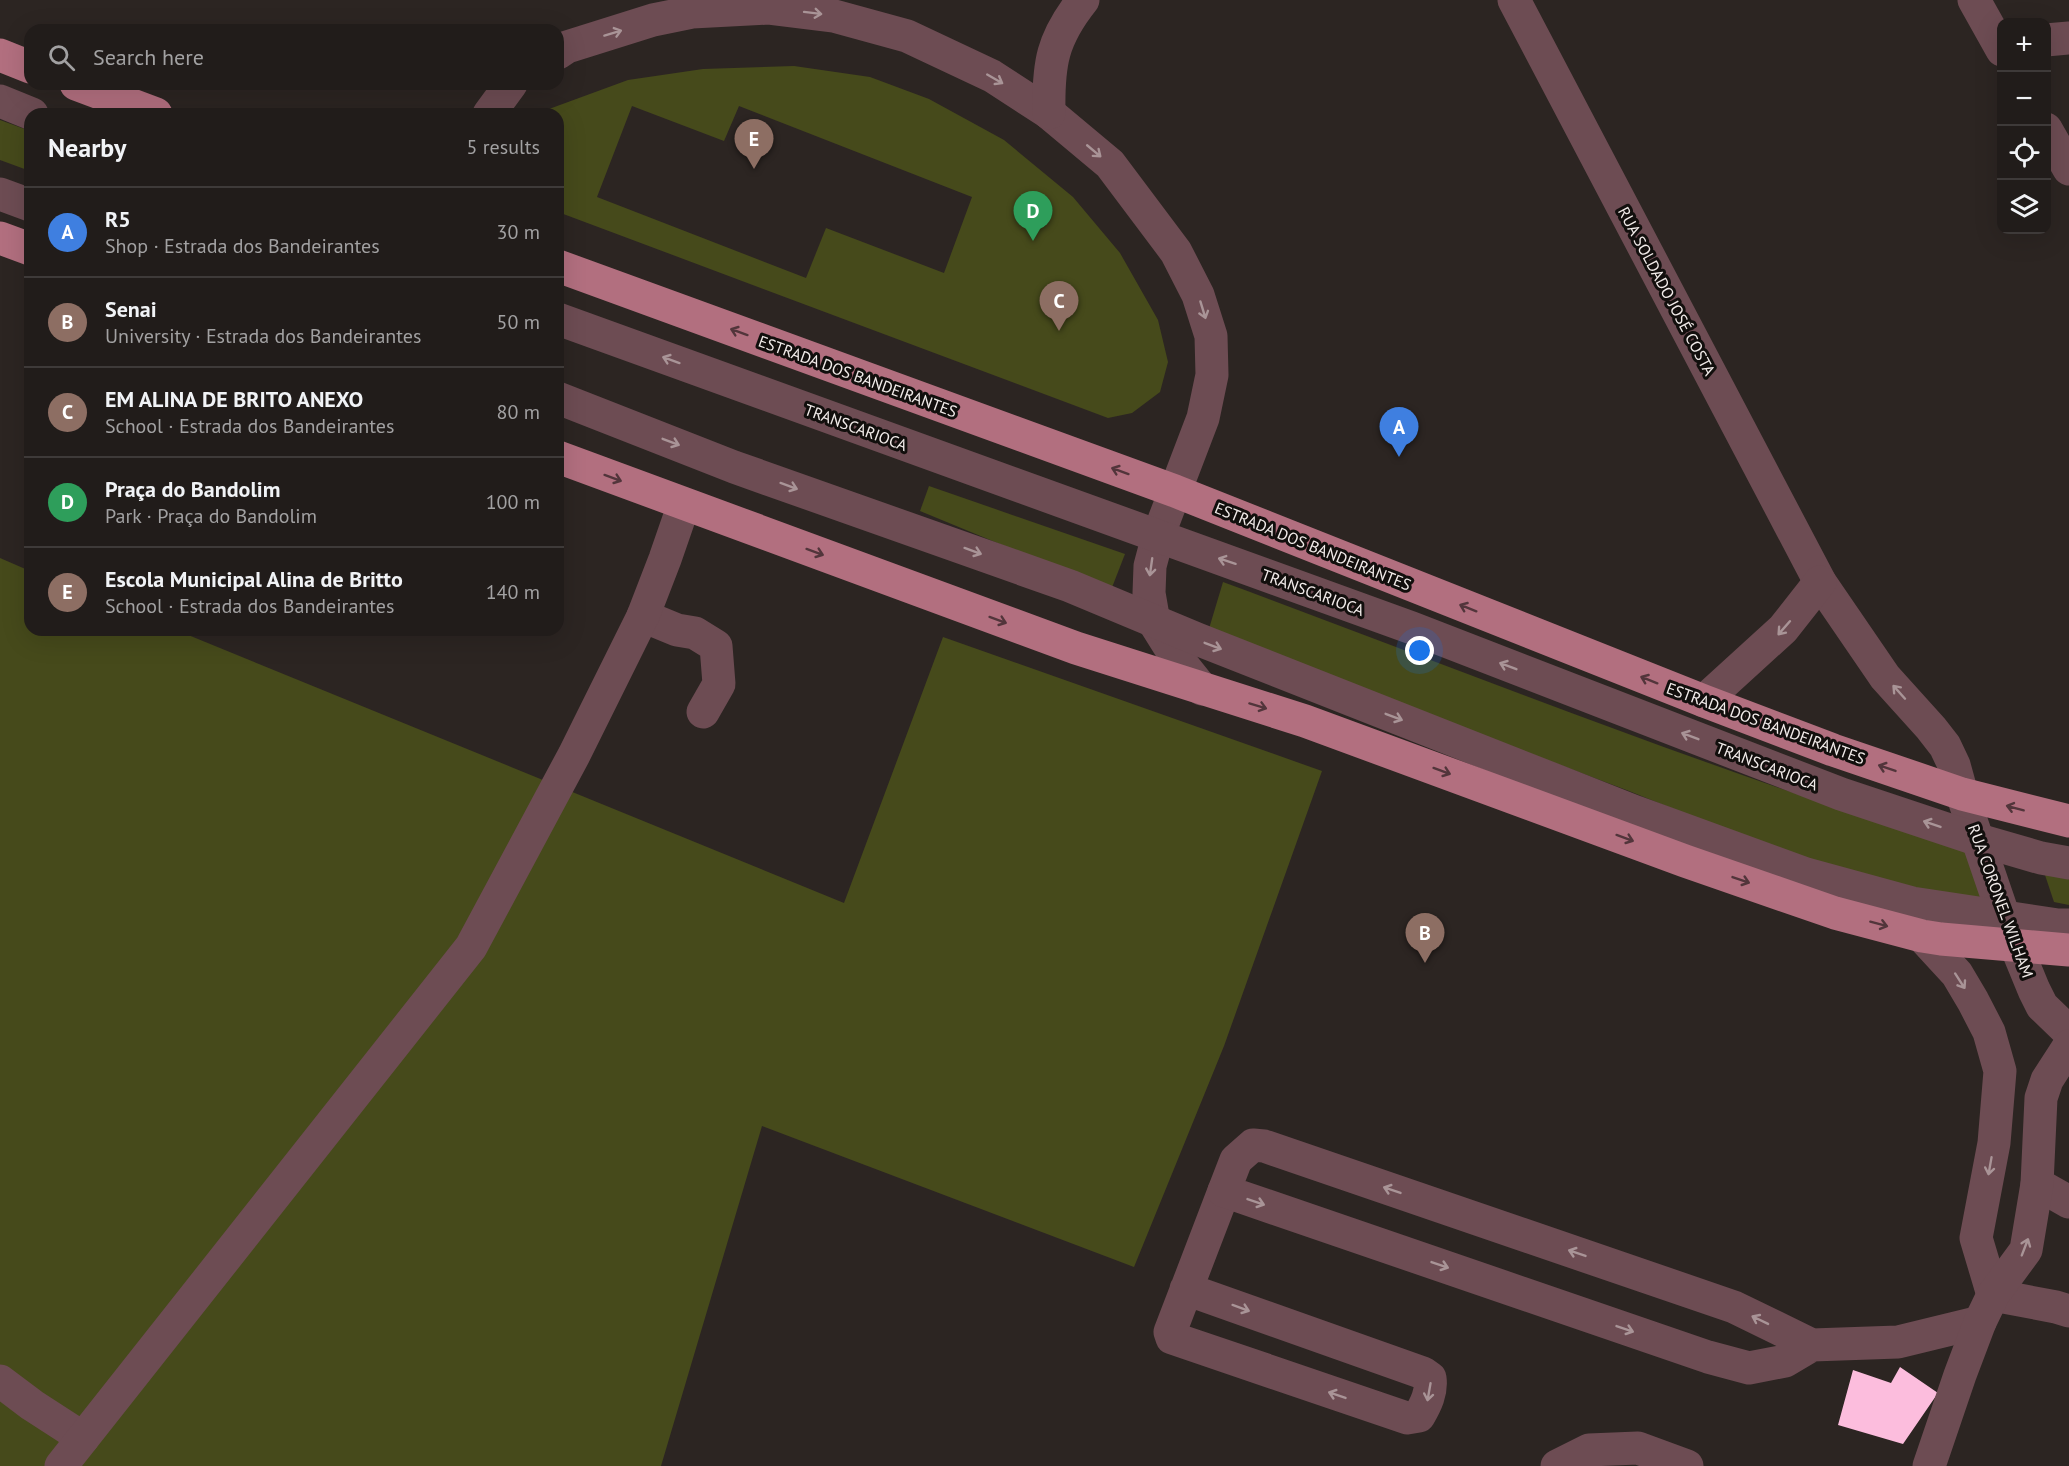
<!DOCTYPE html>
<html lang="en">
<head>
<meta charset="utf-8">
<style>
	body { margin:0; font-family:"PT Sans",sans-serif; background:#2d2927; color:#f1f3f6 }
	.controls { position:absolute; right:18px; top:18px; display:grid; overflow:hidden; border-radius:12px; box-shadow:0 6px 24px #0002 }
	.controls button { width:54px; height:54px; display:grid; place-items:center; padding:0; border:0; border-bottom:2px solid #3e3a39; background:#211c1a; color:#f1f3f6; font:30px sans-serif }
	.you { position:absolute; left:1420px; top:651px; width:21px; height:21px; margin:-15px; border:4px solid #fff; border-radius:50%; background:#1a73e8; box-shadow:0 0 0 9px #1a73e833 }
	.badge { display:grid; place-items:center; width:39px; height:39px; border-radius:50%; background:#1bd5b1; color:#fff; font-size:20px; font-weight:700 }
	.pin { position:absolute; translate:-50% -50px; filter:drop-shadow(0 2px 3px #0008) }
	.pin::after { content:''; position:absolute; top:32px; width:21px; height:18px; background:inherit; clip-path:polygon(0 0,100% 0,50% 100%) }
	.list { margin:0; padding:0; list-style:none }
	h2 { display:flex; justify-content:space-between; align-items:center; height:78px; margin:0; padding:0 24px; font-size:26px }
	h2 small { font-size:20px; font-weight:400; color:#a2a1a2 }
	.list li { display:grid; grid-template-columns:39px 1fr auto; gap:18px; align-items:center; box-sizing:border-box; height:90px; padding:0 24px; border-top:2px solid #3e3a39 }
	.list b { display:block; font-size:22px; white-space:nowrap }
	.list p { margin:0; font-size:20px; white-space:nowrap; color:#a2a1a2 }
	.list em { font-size:20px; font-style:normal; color:#a2a1a2 }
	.icon { flex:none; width:33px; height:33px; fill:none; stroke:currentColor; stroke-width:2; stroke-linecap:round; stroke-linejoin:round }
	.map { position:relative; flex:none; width:2069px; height:1466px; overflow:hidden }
	.search { position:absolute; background:#211c1a; box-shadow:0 6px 24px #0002; left:24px; top:24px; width:540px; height:66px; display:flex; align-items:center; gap:15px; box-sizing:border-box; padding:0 21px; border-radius:18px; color:#a2a1a2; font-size:22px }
	.panel { position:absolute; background:#211c1a; box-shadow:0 6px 24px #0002; left:24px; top:108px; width:540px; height:528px; border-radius:18px }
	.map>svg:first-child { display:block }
	.green { fill:#464a1b; fill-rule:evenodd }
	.building { fill:#fcbddd }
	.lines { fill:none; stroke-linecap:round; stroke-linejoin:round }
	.minor { stroke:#6d4c53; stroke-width:33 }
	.major { stroke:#b26f7f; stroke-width:33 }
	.oneway { stroke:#a99497 }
	.oneway2 { stroke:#52353b }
	.labels { text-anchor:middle; stroke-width:6; stroke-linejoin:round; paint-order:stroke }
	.street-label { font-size:16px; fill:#f2ecea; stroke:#120f0d }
</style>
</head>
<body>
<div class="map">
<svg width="2069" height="1466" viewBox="0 0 2069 1466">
	<rect width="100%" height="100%" fill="#2c2522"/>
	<g class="green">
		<path d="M794,66L870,77L929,99L1004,140L1073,197L1120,253L1158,320L1168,362L1160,392L1132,413L1108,418L558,212V114H544L549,109L628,80L703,69ZM632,106L724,141L739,106L972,197L944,273L826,228L806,278L597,197Z"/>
		<path d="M0,120L30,131V171L0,160Z"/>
		<path d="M929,486L1125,554L1111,590L920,511Z"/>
		<path d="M0,558L30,571V630H176L844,903L943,637L1322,771L1224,1046L1134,1267L762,1126L661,1466H0Z"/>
		<path d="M1223,582C1474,675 1723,775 1978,853L1996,914L1854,882L1629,791L1208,632Z"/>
		<path d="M2039,857L2063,861L2069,880V905L2054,902Z"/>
	</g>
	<path class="building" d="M1900,1367L1938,1393L1903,1444L1838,1425L1853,1370L1891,1383Z"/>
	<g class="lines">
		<g class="minor">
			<path d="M1514,0L1820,582L1885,677L1931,728L1945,746L1954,765L1962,794L2004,917L2034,990L2042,1006L2069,1032"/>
			<path d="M1974,0L2002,50"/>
			<path d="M2046,40L2069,38"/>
			<path d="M558,53L567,47L653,20L692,12L769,8L834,16L907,36L992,76L1049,113L1110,164L1176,252L1198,295L1211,336L1212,375L1203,418L1158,536L1150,566L1149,593L1154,622L1174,654L1202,689"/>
			<path d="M0,101L32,114"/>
			<path d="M1049,113C1048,64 1052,39 1083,0"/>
			<path d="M489,114L511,84"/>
			<path d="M2046,129L2069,169"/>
			<path d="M0,194L30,205"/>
			<path d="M558,319L1412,628L1841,794L1979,840L2041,858L2069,863"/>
			<path d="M558,398L734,467L1070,586L1197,639L1636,812L1806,874L1912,903L2058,925H2069"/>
			<path d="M643,616L677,630L695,633L716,646L719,684L703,712"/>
			<path d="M1704,701L1783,629L1820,582"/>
			<path d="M1922,936L1957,974L1973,1001L1989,1032L2000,1071L1994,1143L1976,1238L1993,1295"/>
			<path d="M2037,1184L2069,1202"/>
			<path d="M1186,1289L1423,1373L1430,1378C1432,1392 1426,1404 1419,1416L1407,1418L1172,1338L1170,1332L1224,1191"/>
			<path d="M1993,1295L2056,1307L2069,1311"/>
			<path d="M1812,1345L1734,1307L1264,1146L1253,1145L1236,1160L1224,1191L1708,1357L1749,1368L1785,1361L1812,1345L1898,1342L1980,1322"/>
			<path d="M0,1381L32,1405L83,1438"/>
			<path d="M61,1466L471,947L574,755L643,616L665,559L684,504"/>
			<path d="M1557,1466L1589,1450L1638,1448L1687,1466"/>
			<path d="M1929,1466L1960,1375L1980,1322L1993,1295L2026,1250L2037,1184L2041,1098L2047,1080L2069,1046"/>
		</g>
		<g class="major">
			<path d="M0,55L30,67"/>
			<path d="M76,84L156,114"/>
			<path d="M0,238L30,249"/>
			<path d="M558,266L1175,491L1704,701L1833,750L1962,794L2069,821"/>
			<path d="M558,457L1076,648L1305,721L1685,861L1835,913L1922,936L1941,939L2069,950"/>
		</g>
	</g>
	<defs><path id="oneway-shaft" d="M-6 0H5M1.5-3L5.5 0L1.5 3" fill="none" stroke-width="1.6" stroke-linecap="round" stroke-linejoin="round" transform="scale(1.5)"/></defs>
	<g class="oneway">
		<use href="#oneway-shaft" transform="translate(813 13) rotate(7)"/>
		<use href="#oneway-shaft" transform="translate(613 33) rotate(-17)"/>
		<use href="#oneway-shaft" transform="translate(995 79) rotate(30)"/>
		<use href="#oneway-shaft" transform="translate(1094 151) rotate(40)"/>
		<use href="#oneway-shaft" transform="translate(1203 310) rotate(73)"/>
		<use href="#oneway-shaft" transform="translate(671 360) rotate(-160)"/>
		<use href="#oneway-shaft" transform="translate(671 442) rotate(21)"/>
		<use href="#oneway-shaft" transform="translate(789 486) rotate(20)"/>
		<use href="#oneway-shaft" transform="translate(973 551) rotate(20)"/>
		<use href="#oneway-shaft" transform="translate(1227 561) rotate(-162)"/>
		<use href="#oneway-shaft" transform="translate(1151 567) rotate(98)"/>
		<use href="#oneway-shaft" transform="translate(1784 628) rotate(131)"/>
		<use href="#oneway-shaft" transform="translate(1213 646) rotate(21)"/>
		<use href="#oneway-shaft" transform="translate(1508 666) rotate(-159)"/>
		<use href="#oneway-shaft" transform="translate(1899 692) rotate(-132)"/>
		<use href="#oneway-shaft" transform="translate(1394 717) rotate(21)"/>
		<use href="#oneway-shaft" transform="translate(1690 736) rotate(-159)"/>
		<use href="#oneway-shaft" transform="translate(1932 824) rotate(-161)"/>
		<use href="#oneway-shaft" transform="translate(1960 981) rotate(57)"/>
		<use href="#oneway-shaft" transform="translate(1990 1166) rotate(100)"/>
		<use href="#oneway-shaft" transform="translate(1392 1190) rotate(-161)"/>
		<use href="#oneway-shaft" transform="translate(1256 1202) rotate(19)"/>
		<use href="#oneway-shaft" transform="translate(2025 1247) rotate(-69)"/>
		<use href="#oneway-shaft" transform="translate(1577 1253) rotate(-161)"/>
		<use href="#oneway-shaft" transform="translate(1440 1265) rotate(19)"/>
		<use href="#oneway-shaft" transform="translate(1241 1308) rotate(20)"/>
		<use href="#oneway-shaft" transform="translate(1760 1320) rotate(-154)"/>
		<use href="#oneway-shaft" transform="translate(1625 1329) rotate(19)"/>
		<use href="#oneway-shaft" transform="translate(1429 1392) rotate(100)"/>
		<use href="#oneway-shaft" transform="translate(1337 1395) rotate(-161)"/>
	</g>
	<g class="oneway2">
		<use href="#oneway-shaft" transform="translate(739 332) rotate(-160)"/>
		<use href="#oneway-shaft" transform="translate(1120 471) rotate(-160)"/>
		<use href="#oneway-shaft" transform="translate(613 478) rotate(20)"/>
		<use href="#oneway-shaft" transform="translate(815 552) rotate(20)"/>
		<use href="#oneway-shaft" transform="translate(1468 608) rotate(-158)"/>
		<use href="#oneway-shaft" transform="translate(998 620) rotate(20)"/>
		<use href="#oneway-shaft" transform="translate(1649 680) rotate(-158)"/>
		<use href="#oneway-shaft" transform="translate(1258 706) rotate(17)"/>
		<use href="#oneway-shaft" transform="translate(1887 768) rotate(-161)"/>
		<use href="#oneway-shaft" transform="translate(1442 771) rotate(20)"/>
		<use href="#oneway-shaft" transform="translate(2015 808) rotate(-165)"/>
		<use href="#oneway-shaft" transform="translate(1625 838) rotate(20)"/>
		<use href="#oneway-shaft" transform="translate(1741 880) rotate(19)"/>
		<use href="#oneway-shaft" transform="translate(1879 924) rotate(15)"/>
	</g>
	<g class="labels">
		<g class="street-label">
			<text transform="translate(1667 291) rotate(62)" y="6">RUA SOLDADO JOSÉ COSTA</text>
			<text transform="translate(858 376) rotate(20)" y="6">ESTRADA DOS BANDEIRANTES</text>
			<text transform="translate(856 427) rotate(20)" y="6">TRANSCARIOCA</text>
			<text transform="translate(1313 546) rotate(22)" y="6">ESTRADA DOS BANDEIRANTES</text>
			<text transform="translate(1313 592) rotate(20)" y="6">TRANSCARIOCA</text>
			<text transform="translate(1766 723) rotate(20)" y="6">ESTRADA DOS BANDEIRANTES</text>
			<text transform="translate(1767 766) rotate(21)" y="6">TRANSCARIOCA</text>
			<text transform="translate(2001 901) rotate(70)" y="6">RUA CORONEL WILHAM</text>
		</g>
	</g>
</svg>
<div class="controls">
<button>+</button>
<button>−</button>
<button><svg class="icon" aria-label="locate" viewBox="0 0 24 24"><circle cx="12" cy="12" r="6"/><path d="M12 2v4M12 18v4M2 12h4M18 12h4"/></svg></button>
<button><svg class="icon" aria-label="layers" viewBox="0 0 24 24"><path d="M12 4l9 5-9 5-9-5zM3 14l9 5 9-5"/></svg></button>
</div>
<div class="you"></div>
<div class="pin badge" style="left:1399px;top:457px;background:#3f7fe0">A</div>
<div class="pin badge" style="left:1425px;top:963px;background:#8d6e63">B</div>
<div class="pin badge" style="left:1059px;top:331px;background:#8d6e63">C</div>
<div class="pin badge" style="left:1033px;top:241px;background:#2e9e5b">D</div>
<div class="pin badge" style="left:754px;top:169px;background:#8d6e63">E</div>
<div class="search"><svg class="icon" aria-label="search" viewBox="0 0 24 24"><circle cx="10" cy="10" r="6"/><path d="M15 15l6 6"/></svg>Search here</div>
<section class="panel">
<h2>Nearby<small>5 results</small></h2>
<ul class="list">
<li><span class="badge" style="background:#3f7fe0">A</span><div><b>R5</b><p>Shop · Estrada dos Bandeirantes</p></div><em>30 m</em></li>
<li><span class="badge" style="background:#8d6e63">B</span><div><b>Senai</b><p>University · Estrada dos Bandeirantes</p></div><em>50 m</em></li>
<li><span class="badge" style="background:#8d6e63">C</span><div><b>EM ALINA DE BRITO ANEXO</b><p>School · Estrada dos Bandeirantes</p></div><em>80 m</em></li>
<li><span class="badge" style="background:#2e9e5b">D</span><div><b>Praça do Bandolim</b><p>Park · Praça do Bandolim</p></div><em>100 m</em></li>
<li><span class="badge" style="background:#8d6e63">E</span><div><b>Escola Municipal Alina de Britto</b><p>School · Estrada dos Bandeirantes</p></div><em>140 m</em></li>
</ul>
</section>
</div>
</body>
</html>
